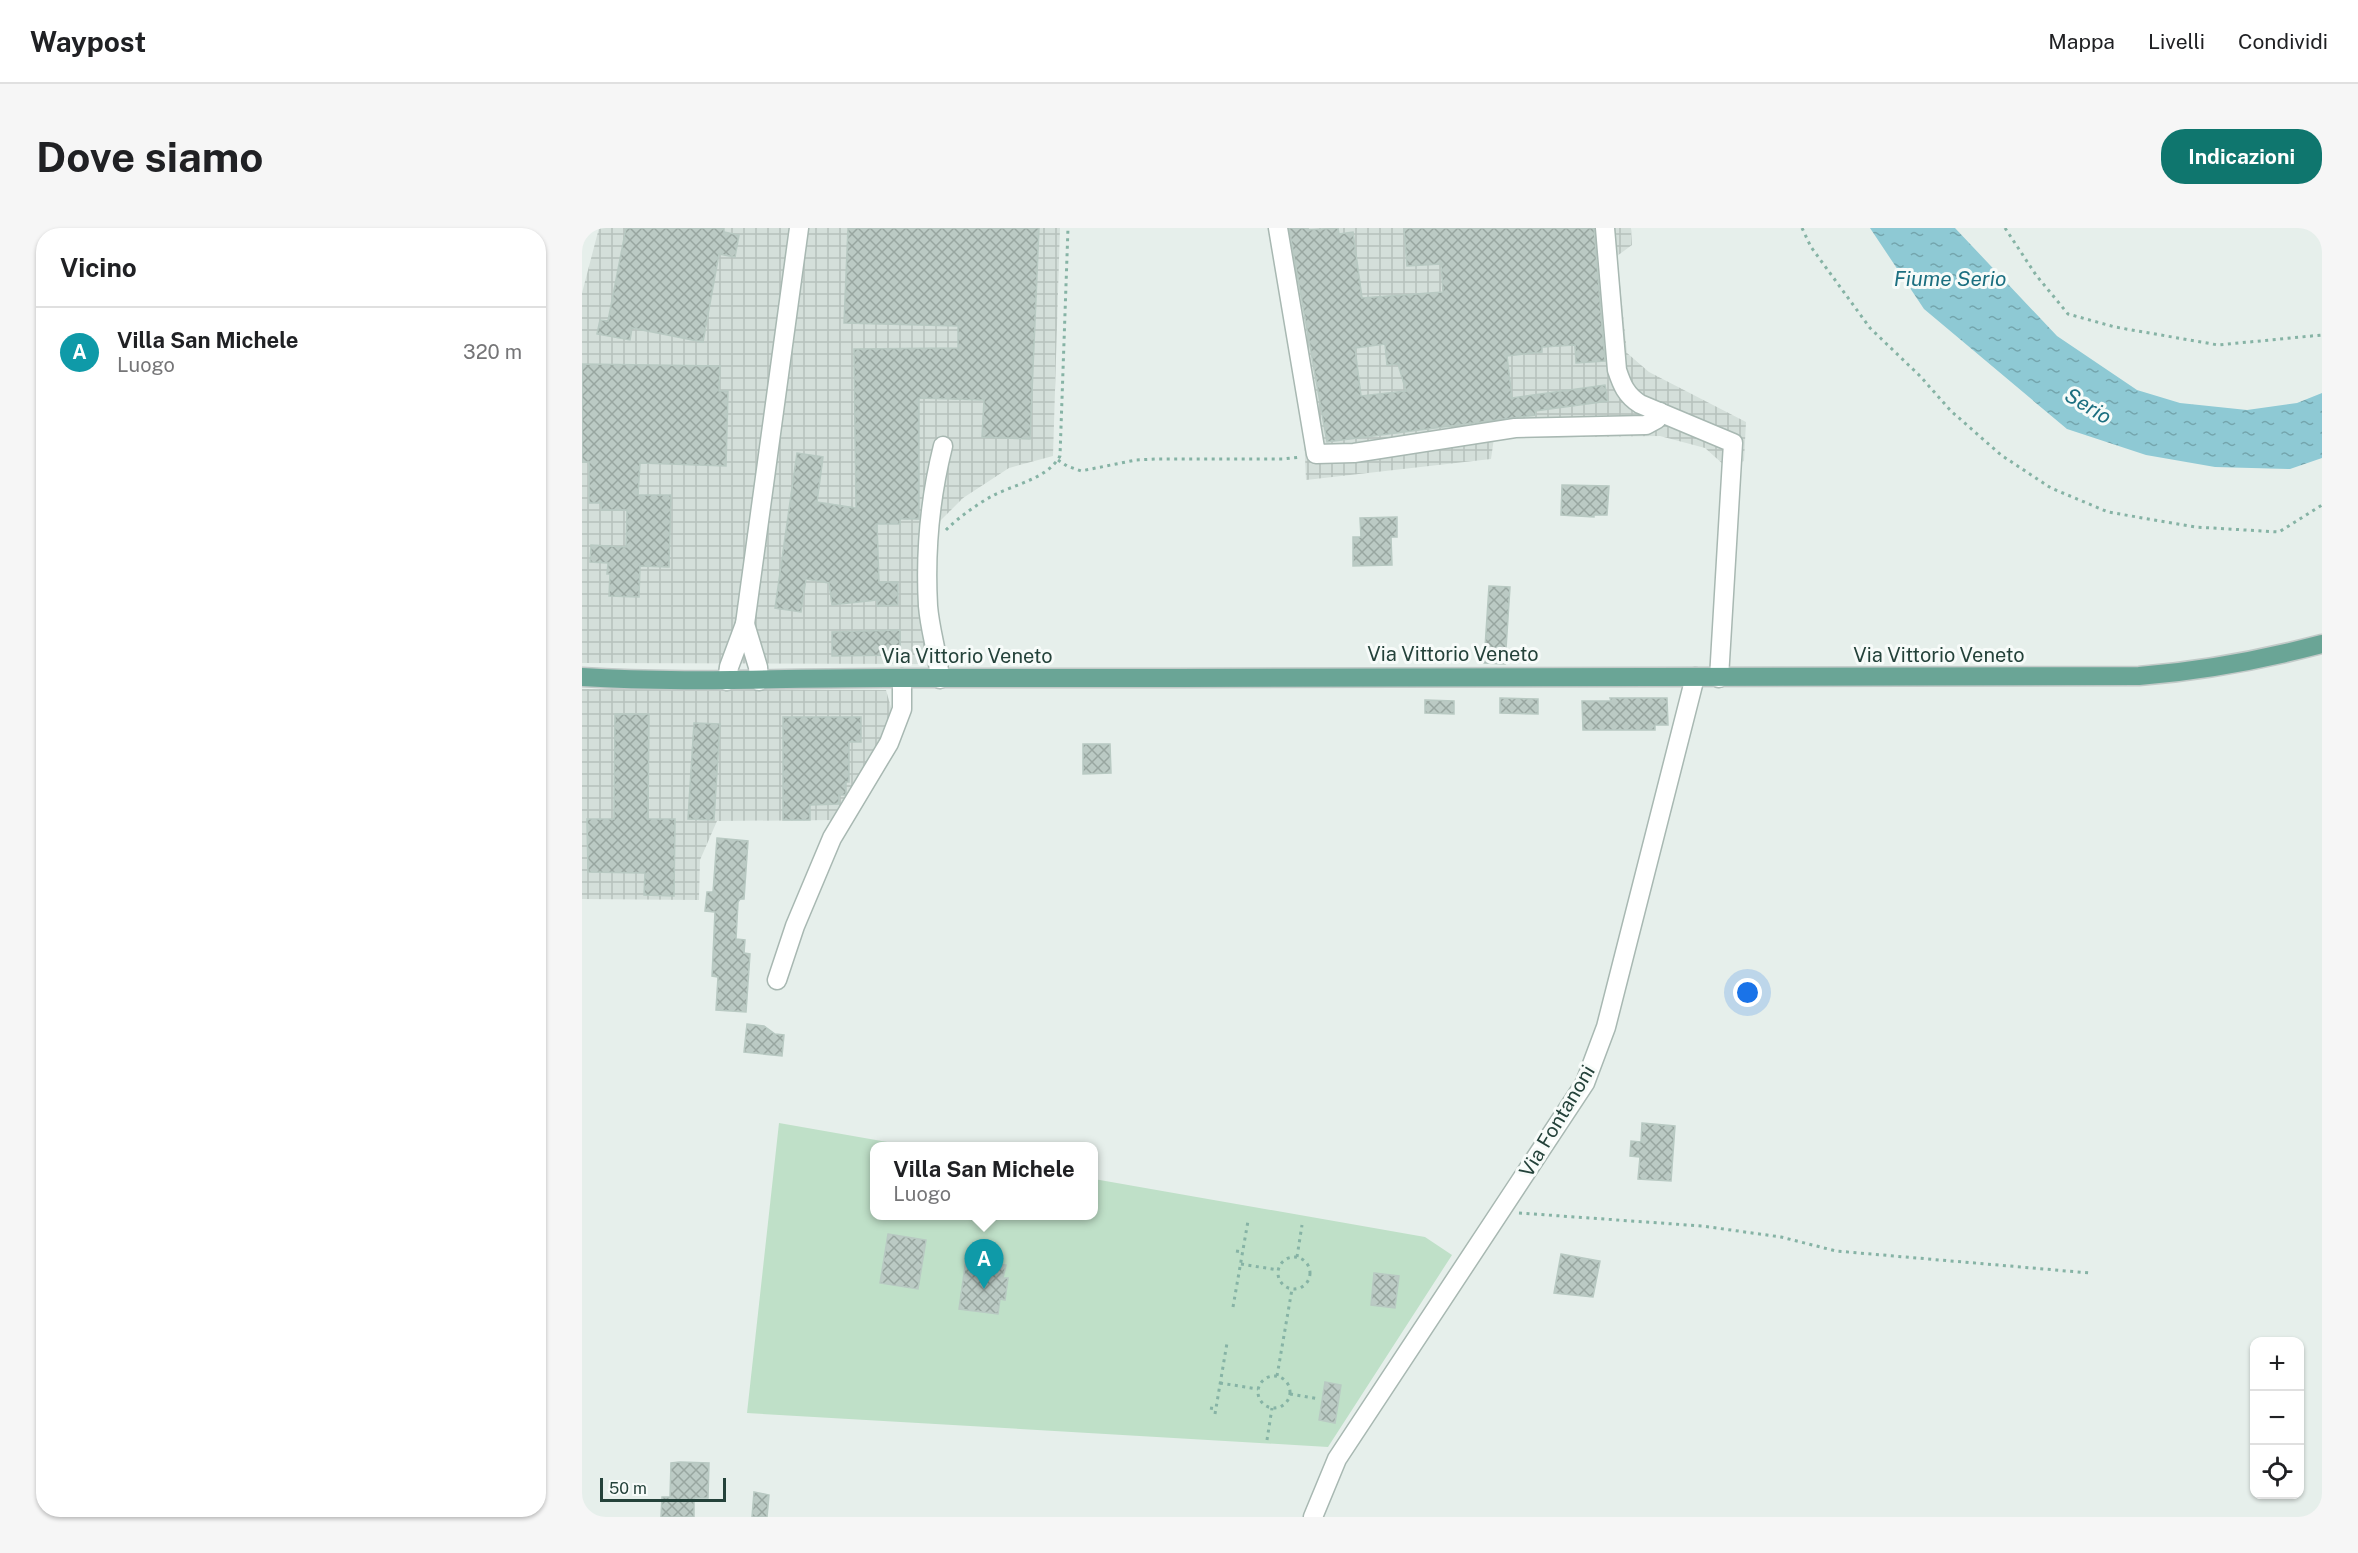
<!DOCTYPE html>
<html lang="it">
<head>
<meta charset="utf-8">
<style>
	body { margin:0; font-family:"Public Sans",sans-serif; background:#f6f6f6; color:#202124 }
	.controls { position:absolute; right:18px; bottom:18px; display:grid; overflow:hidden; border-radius:12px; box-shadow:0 2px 4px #0004 }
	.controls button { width:54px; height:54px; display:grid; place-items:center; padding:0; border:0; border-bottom:2px solid #e0e0e0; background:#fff; color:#202124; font:30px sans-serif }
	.scale { position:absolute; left:18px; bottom:15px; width:126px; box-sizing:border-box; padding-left:6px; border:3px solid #24423a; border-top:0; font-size:16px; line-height:21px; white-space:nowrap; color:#24423a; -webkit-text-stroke:4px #f7fbf9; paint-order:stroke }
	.you { position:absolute; left:1166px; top:765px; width:21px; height:21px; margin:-15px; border:4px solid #fff; border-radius:50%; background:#1a73e8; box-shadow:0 0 0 9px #1a73e833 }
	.badge { display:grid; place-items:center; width:39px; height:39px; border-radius:50%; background:#0f766e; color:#fff; font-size:20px; font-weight:700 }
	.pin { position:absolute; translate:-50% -50px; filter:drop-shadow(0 2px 3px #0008) }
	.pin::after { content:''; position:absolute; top:32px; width:21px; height:18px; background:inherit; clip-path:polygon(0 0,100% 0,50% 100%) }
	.popup { position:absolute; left:288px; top:914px; width:228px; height:78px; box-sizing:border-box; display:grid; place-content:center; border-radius:12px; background:#fff; filter:drop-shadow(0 2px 4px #0005); font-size:20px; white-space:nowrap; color:#757577 }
	.popup b { font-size:22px; color:#202124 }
	.popup::after { content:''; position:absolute; left:50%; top:100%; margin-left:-12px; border:12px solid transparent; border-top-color:#fff }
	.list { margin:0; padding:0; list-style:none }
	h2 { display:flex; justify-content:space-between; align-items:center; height:78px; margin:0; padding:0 24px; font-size:26px }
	h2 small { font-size:20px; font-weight:400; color:#757577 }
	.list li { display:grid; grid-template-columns:39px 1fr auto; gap:18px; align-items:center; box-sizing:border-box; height:90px; padding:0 24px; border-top:2px solid #e0e0e0 }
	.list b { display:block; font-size:22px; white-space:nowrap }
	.list p { margin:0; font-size:20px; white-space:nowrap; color:#757577 }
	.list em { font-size:20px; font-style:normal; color:#757577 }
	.icon { flex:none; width:33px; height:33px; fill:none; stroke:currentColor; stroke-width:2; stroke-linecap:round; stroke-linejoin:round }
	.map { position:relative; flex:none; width:1740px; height:1289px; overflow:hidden; border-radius:24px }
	header { display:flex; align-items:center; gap:36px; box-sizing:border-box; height:84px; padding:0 30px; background:#fff; border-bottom:2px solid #e0e0e0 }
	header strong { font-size:28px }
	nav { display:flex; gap:33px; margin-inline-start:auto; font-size:21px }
	.intro { display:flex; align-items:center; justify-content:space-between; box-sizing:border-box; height:144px; padding:0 36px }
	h1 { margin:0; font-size:42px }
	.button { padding:15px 27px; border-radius:24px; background:#0f766e; color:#fff; font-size:21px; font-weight:700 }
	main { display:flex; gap:36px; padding:0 36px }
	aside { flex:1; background:#fff; border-radius:24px; box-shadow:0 2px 4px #0004 }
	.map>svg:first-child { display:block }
	.industrial { fill:url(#industrial-grid) }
	.garden { fill:#bfe0c8 }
	.water { fill:url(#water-ripples) }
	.building { fill:url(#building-cross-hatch); stroke:#b8c9c2; stroke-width:1.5; fill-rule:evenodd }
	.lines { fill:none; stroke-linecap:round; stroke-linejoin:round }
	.minor-casing { stroke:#a8b8b2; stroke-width:21 }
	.major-casing { stroke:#c2cac8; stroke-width:21 }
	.path { stroke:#86b3a5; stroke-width:3; stroke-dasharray:3 4.5; stroke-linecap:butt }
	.minor { stroke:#fff; stroke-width:18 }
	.major { stroke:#6aa596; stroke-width:18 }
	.labels { text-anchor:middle; stroke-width:6; stroke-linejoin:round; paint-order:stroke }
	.street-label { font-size:20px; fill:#24423a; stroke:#f7fbf9 }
	.water-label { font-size:21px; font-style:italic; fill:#1c6f80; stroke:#f7fbf9 }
</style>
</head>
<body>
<header>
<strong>Waypost</strong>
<nav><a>Mappa</a><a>Livelli</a><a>Condividi</a></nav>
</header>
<div class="intro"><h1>Dove siamo</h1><a class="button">Indicazioni</a></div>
<main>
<aside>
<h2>Vicino<small></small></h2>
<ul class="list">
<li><span class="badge" style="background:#0f9aa8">A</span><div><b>Villa San Michele</b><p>Luogo</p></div><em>320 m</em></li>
</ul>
</aside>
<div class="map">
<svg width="1740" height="1289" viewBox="0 0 1740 1289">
	<defs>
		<pattern id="industrial-grid" width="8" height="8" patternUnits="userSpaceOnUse" patternTransform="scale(1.5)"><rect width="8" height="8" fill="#d4dfda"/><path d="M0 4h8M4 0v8" fill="none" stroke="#b6c1bc"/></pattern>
		<pattern id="water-ripples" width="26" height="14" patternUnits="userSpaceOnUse" patternTransform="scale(1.5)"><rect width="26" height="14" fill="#8ec9d4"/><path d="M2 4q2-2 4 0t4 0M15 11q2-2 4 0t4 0" fill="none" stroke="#74a5ad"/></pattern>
		<pattern id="building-cross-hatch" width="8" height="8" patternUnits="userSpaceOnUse" patternTransform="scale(1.5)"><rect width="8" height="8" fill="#bbcac4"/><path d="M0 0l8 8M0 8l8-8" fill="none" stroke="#98a6a0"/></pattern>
	</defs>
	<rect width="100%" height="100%" fill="#e6efeb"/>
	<g class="industrial">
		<path d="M17,0H478L471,228L427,240L381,270L337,314L344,436L0,435V65Z"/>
		<path d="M690,0H1049L1050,17L1035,28L1045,125L1067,144L1164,194L1162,233L1142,237L1123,220L1078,208L912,210L909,231L724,252L721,181Z"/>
		<path d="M0,461L304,462L312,490L255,592L135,593L118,632L117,672L0,671Z"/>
	</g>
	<path class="garden" d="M197,895L328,918H292V988H512V951L843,1009L870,1027L746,1219L165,1185Z"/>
	<path class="water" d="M1288,0H1373L1475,108L1555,162L1598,175L1665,182L1715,175L1740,165V230L1708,241L1633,239L1564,227L1485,201L1342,81Z"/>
	<g class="building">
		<path d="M44,0H142V4L157,7L153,29L137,26L121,114L50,100L48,112L15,106L18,92L26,93Z"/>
		<path d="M266,0H457L448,211L400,209L402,172L337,170V291H318V296H295L297,354H316V377L295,378V372L250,377L247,355L224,351L219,384L193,380L215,225L241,229L235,274L274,280L272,121L376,120V98L262,95Z"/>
		<path d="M707,0H726V2L756,0L757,6L771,4L780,70L861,64L859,36L825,38L822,0H1012L1023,133L994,135L993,117L960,119V124L925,128L930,170L1023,157L1026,173L953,183L954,187L745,214ZM803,116L805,137L816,136L824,163L779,168L773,120Z"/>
		<path d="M0,136L138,138L137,163H146L144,238L58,235L56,267H89L87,339L58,338L57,369L27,368L28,346H25L26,335L8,334L9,317L44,319L45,282H19V275H7V234H0Z"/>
		<path d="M980,257L1027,258L1025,287H1012V289L979,287Z"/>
		<path d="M815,289V309H809L810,337L771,338V309H779L778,290Z"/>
		<path d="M907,358L928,359L923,436L902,435Z"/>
		<path d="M318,402V427L250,428V404Z"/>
		<path d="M918,470L956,471V486L918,485Z"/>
		<path d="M1028,470H1085L1086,497H1073V502H1001L1000,473H1029Z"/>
		<path d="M843,472L872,473V486L843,485Z"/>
		<path d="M33,486H67L66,591H93L92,668L62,667L63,645L6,644L5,591H32Z"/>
		<path d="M201,489H279V514H267V554H264V565L263,567H257V576L228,577V592H201Z"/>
		<path d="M112,495L138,496L132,592L106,591Z"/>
		<path d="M501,516H528L529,545L501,546Z"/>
		<path d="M135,610L166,613L162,671H158L156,674L154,711L163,712L162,725L168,726L164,784L134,782L136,749L130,748L133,684L123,683L125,664H131Z"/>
		<path d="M165,796L182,798L193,806L202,807L200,828L162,824Z"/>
		<path d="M1060,895L1093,898L1089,953L1056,951L1058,929L1048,928L1049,913L1059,914Z"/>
		<path d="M306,1006L344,1012L336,1061L298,1055Z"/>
		<path d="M979,1026L1018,1033L1011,1069L972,1065Z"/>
		<path d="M384,1031L424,1037L421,1050H426L423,1072L418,1071L416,1086L377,1081Z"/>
		<path d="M792,1045L817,1048L813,1080L789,1077Z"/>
		<path d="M743,1154L759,1157L753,1195L737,1192Z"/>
		<path d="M98,1234L127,1235L126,1270H112V1289H79L80,1269H88L89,1235Z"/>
		<path d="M172,1264L187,1267L185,1289H170Z"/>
	</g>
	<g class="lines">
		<g class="minor-casing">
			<g id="minor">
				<path d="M696,0L734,226L772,225L933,200L1064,197L1075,191L1078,184"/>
				<path d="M1023,0L1035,142C1040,157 1044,167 1058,176L1151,215L1137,450"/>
				<path d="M163,396L176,439L177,453"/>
				<path d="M358,451C356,426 348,403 346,378C343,324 348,270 361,218"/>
				<path d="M145,453L147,439L163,396L217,0"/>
				<path d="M195,752L213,698L250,610L307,515L320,481V450"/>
				<path d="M731,1289L755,1231L1003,855L1024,799L1113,449"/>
			</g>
		</g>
		<g class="major-casing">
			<path id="major" d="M0,449C108,456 213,449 321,450C412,450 503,450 595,450C915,448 1236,450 1557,448C1620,443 1679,432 1740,416"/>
		</g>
		<g class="path">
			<path d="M1220,0L1229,19L1288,100L1338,148L1369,183L1419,227L1469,260L1526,284L1613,299L1697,304L1740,277"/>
			<path d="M1423,0L1454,47L1486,86L1533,99L1636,117L1740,107"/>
			<path d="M476,232L485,238L499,243L554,232L574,231H701L719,229"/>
			<path d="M364,302C377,289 394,277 410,268C433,256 465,251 478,228L486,0"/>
			<path d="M937,985L1120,998L1199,1009L1254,1023L1508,1045"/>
			<path d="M654,1023L660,1024"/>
			<circle cx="712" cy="1045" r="16"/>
			<path d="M715,1029L720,997"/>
			<path d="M659,1036L696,1042"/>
			<path d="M651,1079L666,993"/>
			<circle cx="692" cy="1164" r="16"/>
			<path d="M695,1148L710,1061"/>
			<path d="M638,1155L676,1161"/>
			<path d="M708,1166L737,1171"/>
			<path d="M628,1180L634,1181"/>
			<path d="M633,1186L645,1115"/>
			<path d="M685,1212L690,1180"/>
		</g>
		<use href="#minor" class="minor"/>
		<use href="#major" class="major"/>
	</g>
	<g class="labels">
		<g class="street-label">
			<text x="871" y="433">Via Vittorio Veneto</text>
			<text x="1357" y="434">Via Vittorio Veneto</text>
			<text x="385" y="435">Via Vittorio Veneto</text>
			<text transform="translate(975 893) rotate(-59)" y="7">Via Fontanoni</text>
		</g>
		<g class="water-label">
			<text x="1368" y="58">Fiume Serio</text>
			<text transform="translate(1506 178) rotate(31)" y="7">Serio</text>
		</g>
	</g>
</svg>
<div class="controls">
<button>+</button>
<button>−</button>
<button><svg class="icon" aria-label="locate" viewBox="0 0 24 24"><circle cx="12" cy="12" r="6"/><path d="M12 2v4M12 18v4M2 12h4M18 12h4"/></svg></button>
</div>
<div class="scale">50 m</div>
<div class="you"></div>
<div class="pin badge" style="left:402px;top:1061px;background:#0f9aa8">A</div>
<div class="popup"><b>Villa San Michele</b>Luogo</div>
</div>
</main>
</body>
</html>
